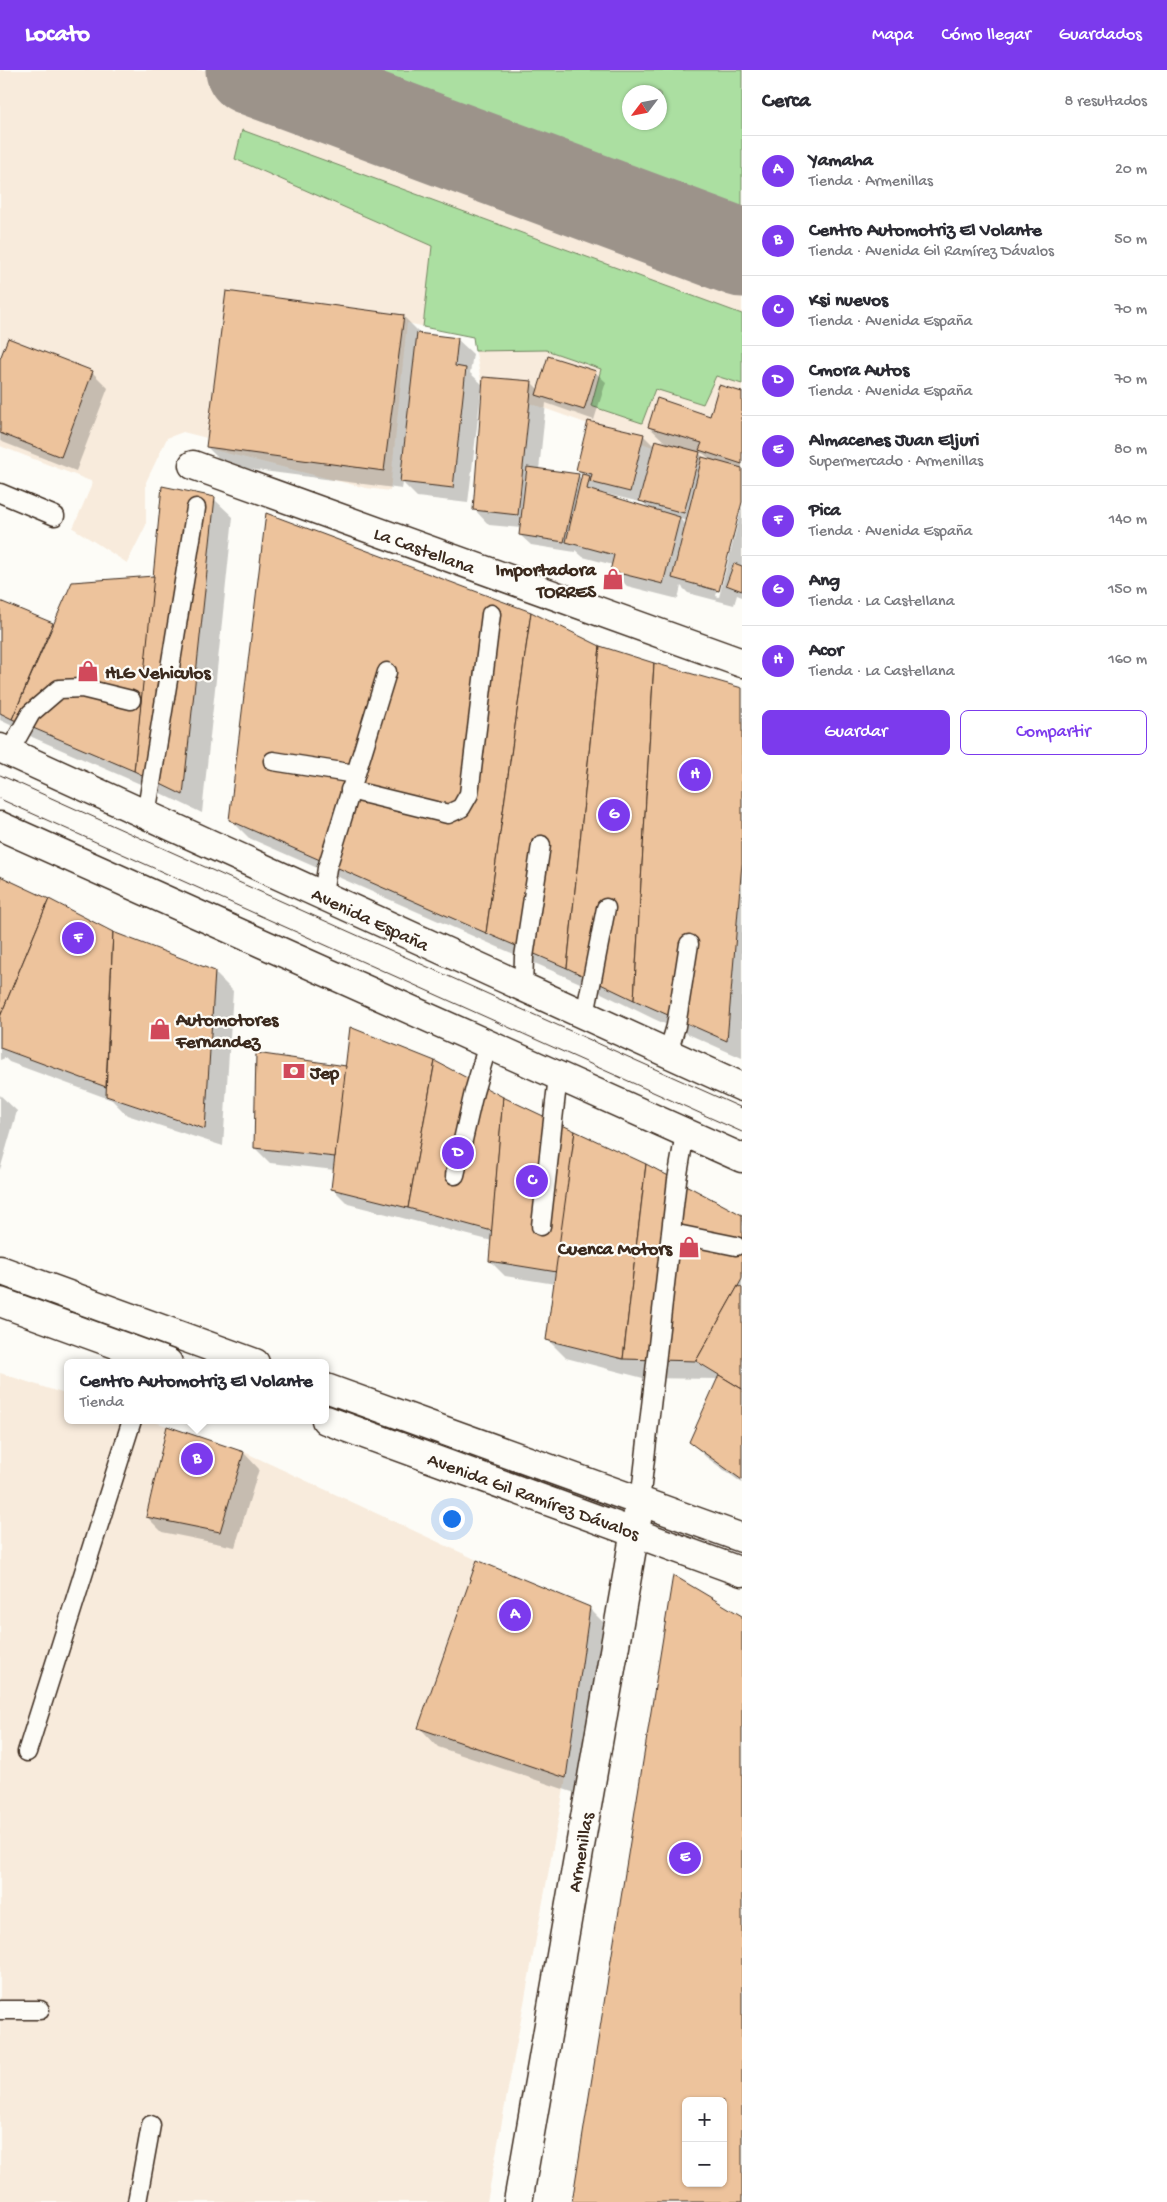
<!DOCTYPE html>
<html lang="es">
<head>
<meta charset="utf-8">
<style>
	body { margin:0; font-family:"Gochi Hand",sans-serif; background:#f2f2f3; color:#2b2b33 }
	.controls { position:absolute; right:15px; bottom:15px; display:grid; overflow:hidden; border-radius:8px; box-shadow:0 1px 4px #0004 }
	.controls button { width:45px; height:45px; display:grid; place-items:center; padding:0; border:0; border-bottom:1px solid #e1e1e2; background:#fff; color:#2b2b33; font:25px sans-serif }
	.compass { position:absolute; left:622px; top:15px; width:45px; height:45px; border-radius:50%; background:#fff; box-shadow:0 1px 4px #0004; rotate:238deg }
	.you { position:absolute; left:451px; top:1448px; width:18px; height:18px; margin:-12px; border:4px solid #fff; border-radius:50%; background:#1a73e8; box-shadow:0 0 0 8px #1a73e833 }
	.badge { display:grid; place-items:center; width:32px; height:32px; border-radius:50%; background:#7c3aed; color:#fff; font-size:16px; font-weight:700 }
	.pin { position:absolute; translate:-50% -50%; border:2px solid #fff; box-shadow:0 1px 5px #0006 }
	.popup { position:absolute; left:64px; top:1289px; width:265px; height:65px; box-sizing:border-box; display:grid; place-content:center; border-radius:8px; background:#fff; filter:drop-shadow(0 1px 4px #0005); font-size:16px; white-space:nowrap; color:#7c7c81 }
	.popup b { font-size:19px; color:#2b2b33 }
	.popup::after { content:''; position:absolute; left:50%; top:100%; margin-left:-10px; border:10px solid transparent; border-top-color:#fff }
	.list { margin:0; padding:0; list-style:none }
	h2 { display:flex; justify-content:space-between; align-items:center; height:65px; margin:0; padding:0 20px; font-size:21px }
	h2 small { font-size:16px; font-weight:400; color:#7c7c81 }
	.list li { display:grid; grid-template-columns:32px 1fr auto; gap:15px; align-items:center; box-sizing:border-box; height:70px; padding:0 20px; border-top:1px solid #e1e1e2 }
	.list b { display:block; font-size:19px; white-space:nowrap }
	.list p { margin:0; font-size:16px; white-space:nowrap; color:#7c7c81 }
	.list em { font-size:16px; font-style:normal; color:#7c7c81 }
	.actions { display:flex; gap:10px; padding:15px 20px }
	.actions a { flex:1; padding:11px 0; border:1px solid #7c3aed; border-radius:8px; text-align:center; font-size:18px; color:#7c3aed }
	.actions .main { background:#7c3aed; color:#fff }
	.map { position:relative; flex:none; width:742px; height:2132px; overflow:hidden }
	header { display:flex; align-items:center; gap:30px; box-sizing:border-box; height:70px; padding:0 25px; background:#7c3aed; color:#fff }
	header strong { font-size:24px }
	nav { display:flex; gap:28px; margin-inline-start:auto; font-size:18px }
	main { display:flex }
	aside { flex:1; background:#fff }
	.map>svg:first-child { display:block }
	.built { fill:#f8ebdc; fill-rule:evenodd }
	.green { fill:#abdfa1; stroke:#738460; fill-rule:evenodd }
	.shadow { fill:#0003; fill-rule:evenodd }
	.lines { fill:none; stroke-linecap:round; stroke-linejoin:round }
	.taxiway { stroke:#9c938a; stroke-width:89 }
	.building { fill:#edc39c; stroke:#3b2a1e; fill-rule:evenodd }
	.lane-casing { stroke:#3b2a1e; stroke-width:21 }
	.street-casing { stroke:#3b2a1e; stroke-width:31 }
	.secondary-casing { stroke:#3b2a1e; stroke-width:31 }
	.lane { stroke:#fdfcf7; stroke-width:18 }
	.street { stroke:#fdfcf7; stroke-width:28 }
	.secondary { stroke:#fdfcf7; stroke-width:28 }
	.tram { stroke:#3b2a1e; stroke-width:1 }
	.labels { text-anchor:middle; stroke-width:4.5; stroke-linejoin:round; paint-order:stroke }
	.street-label { font-size:19px; fill:#3b2a1e; stroke:#fdfcf7 }
	.poi-label { font-size:19px; font-weight:bold; fill:#3b2a1e; stroke:#fdfcf7; text-anchor:start }
</style>
</head>
<body>
<header>
<strong>Locato</strong>
<nav><a>Mapa</a><a>Cómo llegar</a><a>Guardados</a></nav>
</header>
<main>
<div class="map">
<svg width="742" height="2132" viewBox="0 0 742 2132">
	<rect width="100%" height="100%" fill="#fdfcf7"/>
	<filter id="ink" filterUnits="userSpaceOnUse"><feTurbulence type="fractalNoise" baseFrequency=".02" numOctaves="2"/><feDisplacementMap in="SourceGraphic" scale="10" xChannelSelector="R" yChannelSelector="G"/><feConvolveMatrix kernelMatrix="1 2 1 2 8 2 1 2 1" color-interpolation-filters="sRGB"/></filter>
	<g filter="url(#ink)">
		<g class="built">
			<path d="M0,0H742V412L664,381L482,316L473,267L407,253L390,421L366,418L214,380L207,368L183,362L167,368L146,412V455L127,493L73,458L93,412L0,376ZM630,22H660V52H630Z"/>
			<path d="M0,1303L68,1325V1350H149L167,1356L146,1447L220,1462L244,1382L477,1490L418,1658L566,1708L487,2132H0Z"/>
		</g>
		<g class="green">
			<path d="M362,0H742V140ZM630,22H660V52H630Z"/>
			<path d="M242,60L742,244V314L716,306L703,334L655,319L642,353L591,336L601,299L546,280L475,281L473,267L423,257L432,176L235,89Z"/>
		</g>
		<g class="shadow">
			<path d="M403,246L422,265L457,269L473,284L470,303L482,314L468,433L417,427L403,413L402,419L226,396L207,377Z"/>
			<path d="M0,293L92,302L108,318L76,401L0,371Z"/>
			<path d="M595,302L606,312L594,350L546,333L539,400L578,405L582,410L583,406L578,400L643,365L655,377L667,374L649,357L711,347L742,324V427L716,526L719,527L742,437V527L737,525L734,535L688,523L681,516L678,529L627,516L612,501L613,495L583,487L575,480V482L531,475L520,465L521,458L489,455L474,439L531,312L539,320ZM698,382L704,384L712,391L706,390ZM602,423L640,432L641,430L649,439L601,425ZM680,449L687,451L686,455Z"/>
			<path d="M214,429L233,447L202,743L154,720L32,667L27,663L0,650V532L54,556L155,507Z"/>
			<path d="M599,577L742,619V988L654,949L587,916L249,768L230,749Z"/>
			<path d="M0,808L113,863L214,902L233,921L223,1076L127,1045L112,1030L9,992L5,988L0,990Z"/>
			<path d="M0,1025L17,1041L0,1100Z"/>
			<path d="M503,1028L742,1146V1413L706,1387L691,1372L718,1309L643,1308L566,1288L547,1269L555,1214L505,1206L490,1191L492,1171L348,1134L332,1118L335,1100L270,1093L255,1078Z"/>
			<path d="M168,1358L244,1383L259,1399L235,1477L162,1462L147,1447Z"/>
			<path d="M589,1538L608,1557L584,1726L438,1677L420,1658Z"/>
		</g>
		<g class="lines">
			<path class="taxiway" d="M250,0L742,183"/>
		</g>
		<g class="building">
			<path d="M226,221L404,245L384,401L206,377Z"/>
			<path d="M417,263L458,268L455,296L466,298L453,418L400,412Z"/>
			<path d="M8,268L93,301L61,387L0,363V289Z"/>
			<path d="M548,286L596,301L584,340L536,325Z"/>
			<path d="M483,307L532,311L518,445L473,440Z"/>
			<path d="M719,315L742,322V394L699,380L702,373L648,357L657,328L710,346Z"/>
			<path d="M588,351L644,364L630,422L590,412L592,404L576,400Z"/>
			<path d="M655,370L700,382L684,443L639,431Z"/>
			<path d="M702,387L742,398V432L719,521L672,508Z"/>
			<path d="M527,397L579,404L564,472L519,465Z"/>
			<path d="M582,404L590,406L587,419L680,447L663,514L610,501L614,485L566,472Z"/>
			<path d="M162,416L215,427L183,725L134,701Z"/>
			<path d="M266,443L531,542L486,863L229,750Z"/>
			<path d="M734,493L742,496V521L726,515Z"/>
			<path d="M154,506L134,701L12,649L72,512Z"/>
			<path d="M0,531L53,553L12,649L0,643Z"/>
			<path d="M531,542L600,576L567,898L486,863Z"/>
			<path d="M600,576L654,593L634,930L567,898Z"/>
			<path d="M654,593L742,618V793L727,971L634,930Z"/>
			<path d="M0,806L49,829L0,947Z"/>
			<path d="M49,829L113,862L106,1017L0,978V947Z"/>
			<path d="M113,862L215,901L205,1059L106,1026Z"/>
			<path d="M350,957L435,991L408,1138L331,1119Z"/>
			<path d="M256,983L346,996L335,1087L254,1078Z"/>
			<path d="M435,991L503,1027L492,1161L408,1138Z"/>
			<path d="M503,1027L575,1061L557,1202L489,1191Z"/>
			<path d="M575,1061L646,1094L623,1289L546,1270Z"/>
			<path d="M646,1094L742,1145V1209L696,1291L623,1289Z"/>
			<path d="M738,1216L742,1218V1319L696,1291Z"/>
			<path d="M719,1305L742,1319V1410L689,1372Z"/>
			<path d="M167,1356L244,1382L220,1462L146,1447Z"/>
			<path d="M477,1490L590,1537L566,1708L418,1658Z"/>
			<path d="M673,1505L742,1546V2132H572ZM686,2031H723V2113H686Z"/>
		</g>
		<g class="lines">
			<g class="lane-casing">
				<g id="lane">
					<path d="M0,423L55,446"/>
					<path d="M9,682L31,643L59,619L82,618L131,630"/>
					<path d="M273,691L355,704"/>
					<path d="M350,720L448,744L461,738L469,724L491,544"/>
					<path d="M146,745L196,438"/>
					<path d="M323,825L327,798L387,602"/>
					<path d="M523,917L524,887L541,775"/>
					<path d="M585,945L606,838"/>
					<path d="M668,983L676,956L689,874"/>
					<path d="M455,1105L474,1022L488,974"/>
					<path d="M541,1156L558,1006"/>
					<path d="M672,1163L736,1176"/>
					<path d="M640,1432L677,1110L685,1063"/>
					<path d="M27,1682L132,1350"/>
					<path d="M0,1940H40"/>
					<path d="M137,2132L151,2055"/>
				</g>
			</g>
			<g class="street-casing">
				<g id="street">
					<path d="M193,395L742,593"/>
					<path d="M518,2132L640,1432"/>
				</g>
			</g>
			<g class="secondary-casing">
				<g id="secondary">
					<path d="M0,678L742,1017"/>
					<path d="M0,756L742,1088"/>
					<path d="M0,1200L255,1293"/>
					<path d="M0,1232L168,1293"/>
					<path d="M326,1318L742,1468"/>
					<path d="M326,1350L742,1502"/>
				</g>
			</g>
			<use href="#lane" class="lane"/>
			<use href="#street" class="street"/>
			<use href="#secondary" class="secondary"/>
			<g class="tram">
				<path d="M0,705L742,1038"/>
				<path d="M0,729L742,1062"/>
			</g>
		</g>
	</g>
	<defs>
		<g id="shop-bare" transform="scale(1.725)"><path d="M-5-2.5h2.3a2.7 3.5 0 0 1 5.4 0H5L5.5 6h-11ZM-1.5-2.5h3a1.5 2.3 0 0 0-3 0Z" fill="#d1495b" stroke="#fdfcf7" stroke-width="2.5" paint-order="stroke"/></g>
		<g id="bank-bare" transform="scale(1.725)"><path d="M-6-4H6V4H-6ZM0-2.3a2.3 2.3 0 1 0 0 4.6a2.3 2.3 0 1 0 0-4.6Z" fill="#d1495b" stroke="#fdfcf7" stroke-width="2.5" paint-order="stroke"/></g>
	</defs>
	<g fill-rule="evenodd">
		<use href="#shop-bare" x="613" y="509"/>
		<use href="#shop-bare" x="88" y="601"/>
		<use href="#shop-bare" x="160" y="959"/>
		<use href="#bank-bare" x="294" y="1001"/>
		<use href="#shop-bare" x="689" y="1177"/>
	</g>
	<g class="labels">
		<g class="street-label">
			<text transform="translate(425 479) rotate(20)" y="7">La Castellana</text>
			<text transform="translate(371 848) rotate(25)" y="7">Avenida España</text>
			<text transform="translate(534 1425) rotate(20)" y="7">Avenida Gil Ramírez Dávalos</text>
			<text transform="translate(579 1782) rotate(-80)" y="7">Armenillas</text>
		</g>
		<g class="poi-label">
			<text x="596" y="505" text-anchor="end">Importadora<tspan x="596" dy="22">TORRES</tspan></text>
			<text x="105" y="608">HLG Vehiculos</text>
			<text x="176" y="955">Automotores<tspan x="176" dy="22">Fernandez</tspan></text>
			<text x="310" y="1008">Jep</text>
			<text x="672" y="1184" text-anchor="end">Cuenca Motors</text>
		</g>
	</g>
</svg>
<div class="controls">
<button>+</button>
<button>−</button>
</div>
<svg class="compass" viewBox="-18 -18 36 36"><path d="M0-13l5 13h-10z" fill="#e53935"/><path d="M0 13l5-13h-10z" fill="#7c7c81"/></svg>
<div class="you"></div>
<div class="pin badge" style="left:515px;top:1545px">A</div>
<div class="pin badge" style="left:197px;top:1389px">B</div>
<div class="popup"><b>Centro Automotriz El Volante</b>Tienda</div>
<div class="pin badge" style="left:532px;top:1111px">C</div>
<div class="pin badge" style="left:458px;top:1083px">D</div>
<div class="pin badge" style="left:685px;top:1788px">E</div>
<div class="pin badge" style="left:78px;top:868px">F</div>
<div class="pin badge" style="left:614px;top:745px">G</div>
<div class="pin badge" style="left:695px;top:705px">H</div>
</div>
<aside>
<h2>Cerca<small>8 resultados</small></h2>
<ul class="list">
<li><span class="badge">A</span><div><b>Yamaha</b><p>Tienda · Armenillas</p></div><em>20 m</em></li>
<li><span class="badge">B</span><div><b>Centro Automotriz El Volante</b><p>Tienda · Avenida Gil Ramírez Dávalos</p></div><em>50 m</em></li>
<li><span class="badge">C</span><div><b>Ksi nuevos</b><p>Tienda · Avenida España</p></div><em>70 m</em></li>
<li><span class="badge">D</span><div><b>Cmora Autos</b><p>Tienda · Avenida España</p></div><em>70 m</em></li>
<li><span class="badge">E</span><div><b>Almacenes Juan Eljuri</b><p>Supermercado · Armenillas</p></div><em>80 m</em></li>
<li><span class="badge">F</span><div><b>Pica</b><p>Tienda · Avenida España</p></div><em>140 m</em></li>
<li><span class="badge">G</span><div><b>Ang</b><p>Tienda · La Castellana</p></div><em>150 m</em></li>
<li><span class="badge">H</span><div><b>Acor</b><p>Tienda · La Castellana</p></div><em>160 m</em></li>
</ul>
<div class="actions"><a class="main">Guardar</a><a>Compartir</a></div>
</aside>
</main>
</body>
</html>
